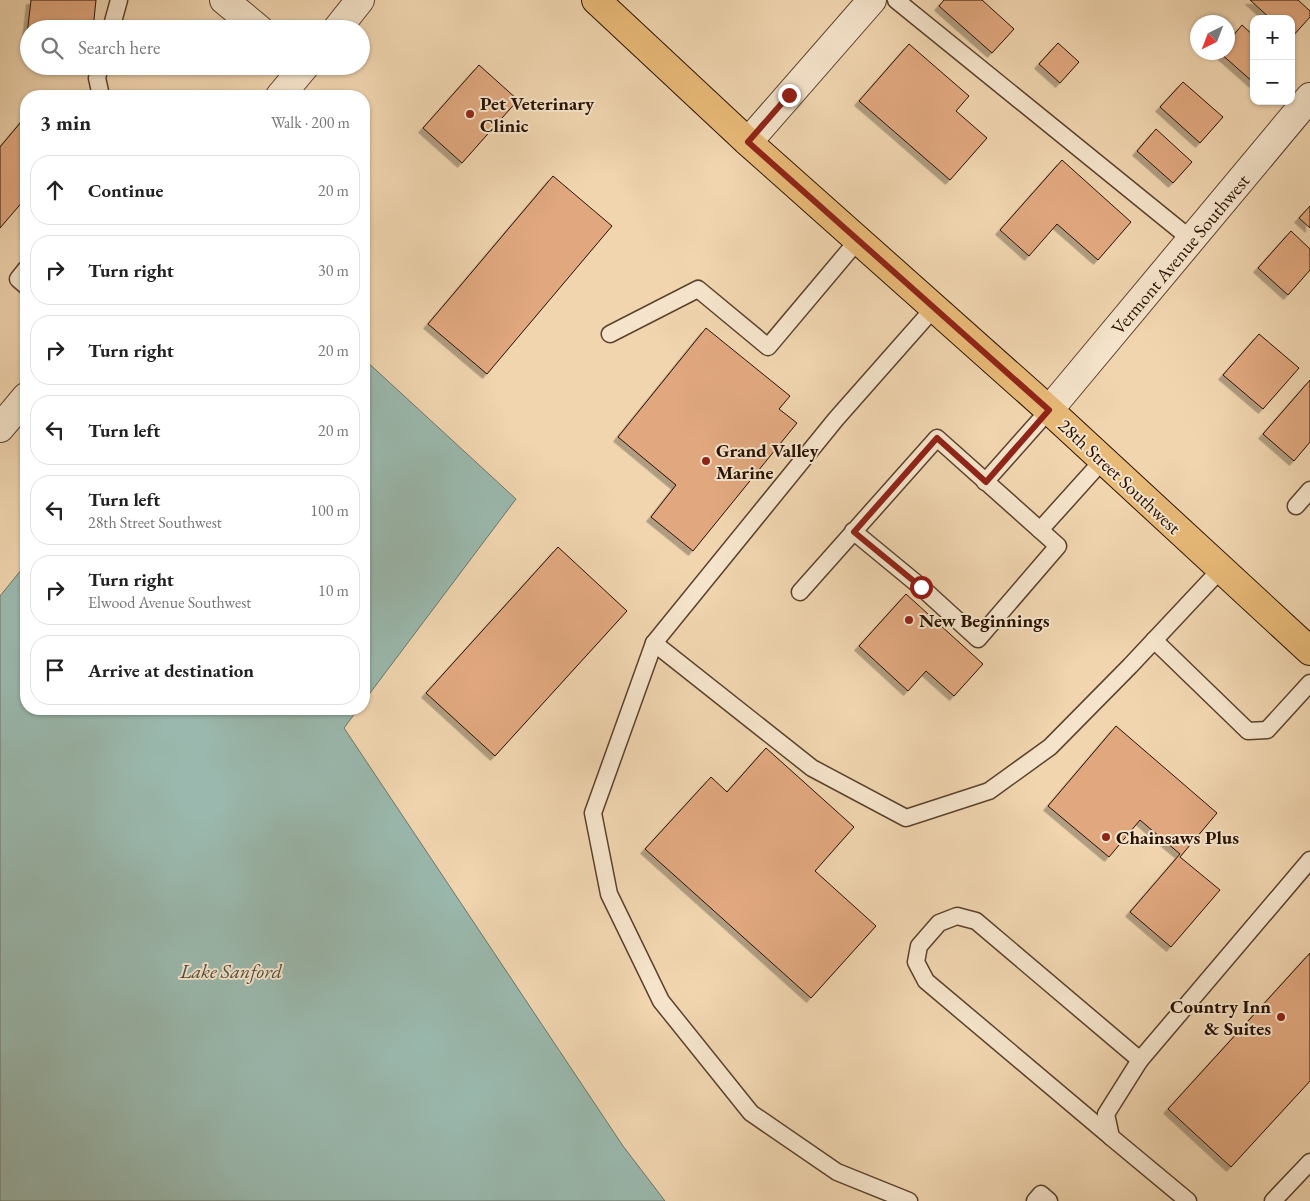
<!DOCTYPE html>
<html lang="en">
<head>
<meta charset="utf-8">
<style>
	body { margin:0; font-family:"EB Garamond",serif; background:#f2f2f2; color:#222 }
	.controls { position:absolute; right:15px; top:15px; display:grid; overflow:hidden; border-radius:10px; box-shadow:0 1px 4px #0004 }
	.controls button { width:45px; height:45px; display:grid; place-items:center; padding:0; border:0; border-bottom:1px solid #e0e0e0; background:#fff; color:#222; font:25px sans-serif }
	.compass { position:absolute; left:1190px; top:15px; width:45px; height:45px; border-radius:50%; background:#fff; box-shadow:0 1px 4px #0004; rotate:222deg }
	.stop { position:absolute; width:15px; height:15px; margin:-11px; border:4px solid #8f2418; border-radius:50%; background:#fff }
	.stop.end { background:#8f2418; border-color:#fff; box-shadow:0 1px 5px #0008 }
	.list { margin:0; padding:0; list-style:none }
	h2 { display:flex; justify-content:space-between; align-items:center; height:65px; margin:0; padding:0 20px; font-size:21px }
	h2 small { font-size:16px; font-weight:400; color:#767676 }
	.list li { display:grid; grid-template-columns:32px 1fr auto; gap:15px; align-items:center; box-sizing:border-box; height:70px; margin:0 10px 10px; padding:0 10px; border:1px solid #e0e0e0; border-radius:20px }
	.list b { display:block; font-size:19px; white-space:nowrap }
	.list p { margin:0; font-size:16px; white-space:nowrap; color:#767676 }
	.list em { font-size:16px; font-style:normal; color:#767676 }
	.icon { flex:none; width:28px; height:28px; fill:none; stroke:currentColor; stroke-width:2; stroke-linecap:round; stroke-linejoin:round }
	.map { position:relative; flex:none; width:1310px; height:1201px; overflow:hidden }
	.search { position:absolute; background:#fff; box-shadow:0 1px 4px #0004; left:20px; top:20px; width:350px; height:55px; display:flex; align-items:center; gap:12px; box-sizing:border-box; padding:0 18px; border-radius:28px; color:#767676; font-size:19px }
	.panel { position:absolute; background:#fff; box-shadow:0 1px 4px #0004; left:20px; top:90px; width:350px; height:625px; border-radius:20px }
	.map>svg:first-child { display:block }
	.water { fill:#9ab8ad; stroke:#6d7568 }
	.building { fill:#e1a87f; stroke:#291100; filter:url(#shadow) }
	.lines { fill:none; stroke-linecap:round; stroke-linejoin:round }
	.service-casing { stroke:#5b422c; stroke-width:19 }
	.minor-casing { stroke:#5b422c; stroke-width:30 }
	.primary-casing { stroke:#291100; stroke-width:30 }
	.service { stroke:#f5e4cb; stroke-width:16 }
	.minor { stroke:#f5e4cb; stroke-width:28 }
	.primary { stroke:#e8ba78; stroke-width:28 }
	.route { stroke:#8f2418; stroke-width:6 }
	.poi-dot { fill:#8f2418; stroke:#f5e4cb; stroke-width:2 }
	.labels { text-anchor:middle; stroke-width:4; stroke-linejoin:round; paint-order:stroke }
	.poi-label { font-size:19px; font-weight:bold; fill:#291100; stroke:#f5e4cb; text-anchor:start }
	.street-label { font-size:19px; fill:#291100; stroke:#f5e4cb }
	.water-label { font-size:20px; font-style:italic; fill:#514b3d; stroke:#f5e4cb }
</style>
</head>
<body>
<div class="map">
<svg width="1310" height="1201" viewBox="0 0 1310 1201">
	<defs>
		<filter id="shadow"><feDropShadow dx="-4.5" dy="4.5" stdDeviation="0" flood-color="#0004"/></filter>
	</defs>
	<rect width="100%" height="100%" fill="#f0d5af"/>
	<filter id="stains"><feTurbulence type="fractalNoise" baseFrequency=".004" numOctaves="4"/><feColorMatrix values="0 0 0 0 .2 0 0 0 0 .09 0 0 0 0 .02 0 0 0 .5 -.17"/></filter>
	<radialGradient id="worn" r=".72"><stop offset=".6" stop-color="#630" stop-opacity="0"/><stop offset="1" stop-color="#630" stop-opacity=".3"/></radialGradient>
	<g class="water">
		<path d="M364,359L516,499L364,701Z"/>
		<path d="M26,564V709H358L344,728L623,1146L665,1201H0V596Z"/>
	</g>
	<g class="building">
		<path d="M31,0H96L93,29H29V36L27,35Z"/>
		<path d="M944,0H982L1014,29L992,53L939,6Z"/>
		<path d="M1250,0H1298L1310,11V17L1292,37L1291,19H1271Z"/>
		<path d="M1242,25L1254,36V83L1219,52H1228V42Z"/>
		<path d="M1058,43L1079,62L1060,83L1039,64Z"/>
		<path d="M909,44L969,96L956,111L987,138L950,180L859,101Z"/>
		<path d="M479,65L518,100L462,163L423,128Z"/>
		<path d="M1183,82L1223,117L1200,143L1160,107Z"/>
		<path d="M26,116V202L24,200L0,228V147Z"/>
		<path d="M1156,129L1192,162L1173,183L1137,151Z"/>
		<path d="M1062,160L1131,222L1098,260L1057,224L1029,256L1000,230Z"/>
		<path d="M553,176L612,226L487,374L428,324Z"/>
		<path d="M1310,206V228L1299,218Z"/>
		<path d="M1291,231L1310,249V270L1288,295L1258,268Z"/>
		<path d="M706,328L790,396L779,409L797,423L693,551L651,517L676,485L618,437Z"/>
		<path d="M1259,334L1299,368L1263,409L1223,375Z"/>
		<path d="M1310,380V442L1294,461L1263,434Z"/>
		<path d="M558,547L627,611L495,756L426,693Z"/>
		<path d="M906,594L983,664L954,696L926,671L908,691L859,646Z"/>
		<path d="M1116,726L1217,813L1180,857L1220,890L1171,947L1130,912L1180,854L1140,820L1109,857L1048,806Z"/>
		<path d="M766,748L854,827L815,871L876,926L811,998L645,849L711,777L727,792Z"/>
		<path d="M1310,953V1081L1231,1167L1168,1109Z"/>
	</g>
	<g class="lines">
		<g class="service-casing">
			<g id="service">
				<path d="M896,0L1192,240"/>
				<path d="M111,29L119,0"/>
				<path d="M100,66L97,78L101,96"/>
				<path d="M26,269L18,279L26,286"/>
				<path d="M610,334L698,289L768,347L858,240"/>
				<path d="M985,482L1049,410"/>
				<path d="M1296,506L1310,490"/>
				<path d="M1040,530L1103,460"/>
				<path d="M800,592L937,438L1058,546L978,639L921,587L853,531"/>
				<path d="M1154,640L1248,731L1267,730L1310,683"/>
				<path d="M654,643L812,768L906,818L989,791L1050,747L1130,666L1221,569"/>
				<path d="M1111,1137L926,981L916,962L919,946L939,923L957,916L976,921L1140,1060"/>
				<path d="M909,1201L837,1172L751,1113L661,1001L609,894L593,813L654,643L836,419L934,308"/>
				<path d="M1035,1201L1041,1194L1049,1201"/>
				<path d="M1188,1201L1111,1137L1106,1114L1140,1060L1310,860"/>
				<path d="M1273,1201L1310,1162"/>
			</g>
		</g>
		<g class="minor-casing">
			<g id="minor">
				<path d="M224,0L259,29"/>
				<path d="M337,29L360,0"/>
				<path d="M280,96L305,66"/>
				<path d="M748,142L872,0"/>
				<path d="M1049,410L1310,97"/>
				<path d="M0,428L26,397"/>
			</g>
		</g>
		<g class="primary-casing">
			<path id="primary" d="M596,0L748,142L1049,410L1310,651"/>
		</g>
		<use href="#service" class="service"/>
		<use href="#minor" class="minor"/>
		<use href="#primary" class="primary"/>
	</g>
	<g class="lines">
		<path class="route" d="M789,95L748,142L1049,410L986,482L937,438L854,532L921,587"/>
	</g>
	<g class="poi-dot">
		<circle cx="470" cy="114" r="5"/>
		<circle cx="706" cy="461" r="5"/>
		<circle cx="909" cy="620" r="5"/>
		<circle cx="1106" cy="837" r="5"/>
		<circle cx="1281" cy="1017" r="5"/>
	</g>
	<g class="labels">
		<g class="poi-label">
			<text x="480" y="110">Pet Veterinary<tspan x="480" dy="22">Clinic</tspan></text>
			<text x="716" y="457">Grand Valley<tspan x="716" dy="22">Marine</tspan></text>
			<text x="919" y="627">New Beginnings</text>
			<text x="1116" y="844">Chainsaws Plus</text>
			<text x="1271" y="1013" text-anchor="end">Country Inn<tspan x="1271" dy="22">&amp; Suites</tspan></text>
		</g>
		<g class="street-label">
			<text transform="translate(1180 254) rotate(-50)" y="7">Vermont Avenue Southwest</text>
			<text transform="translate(1120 476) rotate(43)" y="7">28th Street Southwest</text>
		</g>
		<g class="water-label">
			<text x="231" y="978">Lake Sanford</text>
		</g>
	</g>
	<rect width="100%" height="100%" filter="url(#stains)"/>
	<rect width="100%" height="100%" fill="url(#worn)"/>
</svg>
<div class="controls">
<button>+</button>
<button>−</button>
</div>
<svg class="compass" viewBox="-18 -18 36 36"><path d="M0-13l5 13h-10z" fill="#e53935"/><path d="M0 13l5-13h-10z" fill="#767676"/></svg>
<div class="stop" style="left:921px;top:587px"></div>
<div class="stop end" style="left:789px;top:95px"></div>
<div class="search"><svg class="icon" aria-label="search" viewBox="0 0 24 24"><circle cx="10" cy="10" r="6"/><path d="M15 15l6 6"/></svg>Search here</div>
<section class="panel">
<h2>3 min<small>Walk · 200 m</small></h2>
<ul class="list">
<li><svg class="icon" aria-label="ahead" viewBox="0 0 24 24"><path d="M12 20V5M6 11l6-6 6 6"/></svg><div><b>Continue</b></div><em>20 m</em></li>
<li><svg class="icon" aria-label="right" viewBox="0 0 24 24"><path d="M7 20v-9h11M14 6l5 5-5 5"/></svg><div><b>Turn right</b></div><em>30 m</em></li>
<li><svg class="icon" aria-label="right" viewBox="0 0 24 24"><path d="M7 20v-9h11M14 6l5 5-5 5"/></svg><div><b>Turn right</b></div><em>20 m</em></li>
<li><svg class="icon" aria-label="left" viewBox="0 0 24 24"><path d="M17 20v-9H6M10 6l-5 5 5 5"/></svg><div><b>Turn left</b></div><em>20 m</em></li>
<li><svg class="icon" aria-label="left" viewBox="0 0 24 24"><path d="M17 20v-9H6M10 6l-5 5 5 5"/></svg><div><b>Turn left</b><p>28th Street Southwest</p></div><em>100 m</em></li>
<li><svg class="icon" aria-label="right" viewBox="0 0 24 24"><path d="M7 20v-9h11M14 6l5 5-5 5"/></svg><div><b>Turn right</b><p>Elwood Avenue Southwest</p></div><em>10 m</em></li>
<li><svg class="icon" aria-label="arrive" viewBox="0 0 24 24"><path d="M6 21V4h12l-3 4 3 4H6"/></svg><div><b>Arrive at destination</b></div></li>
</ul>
</section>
</div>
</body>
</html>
